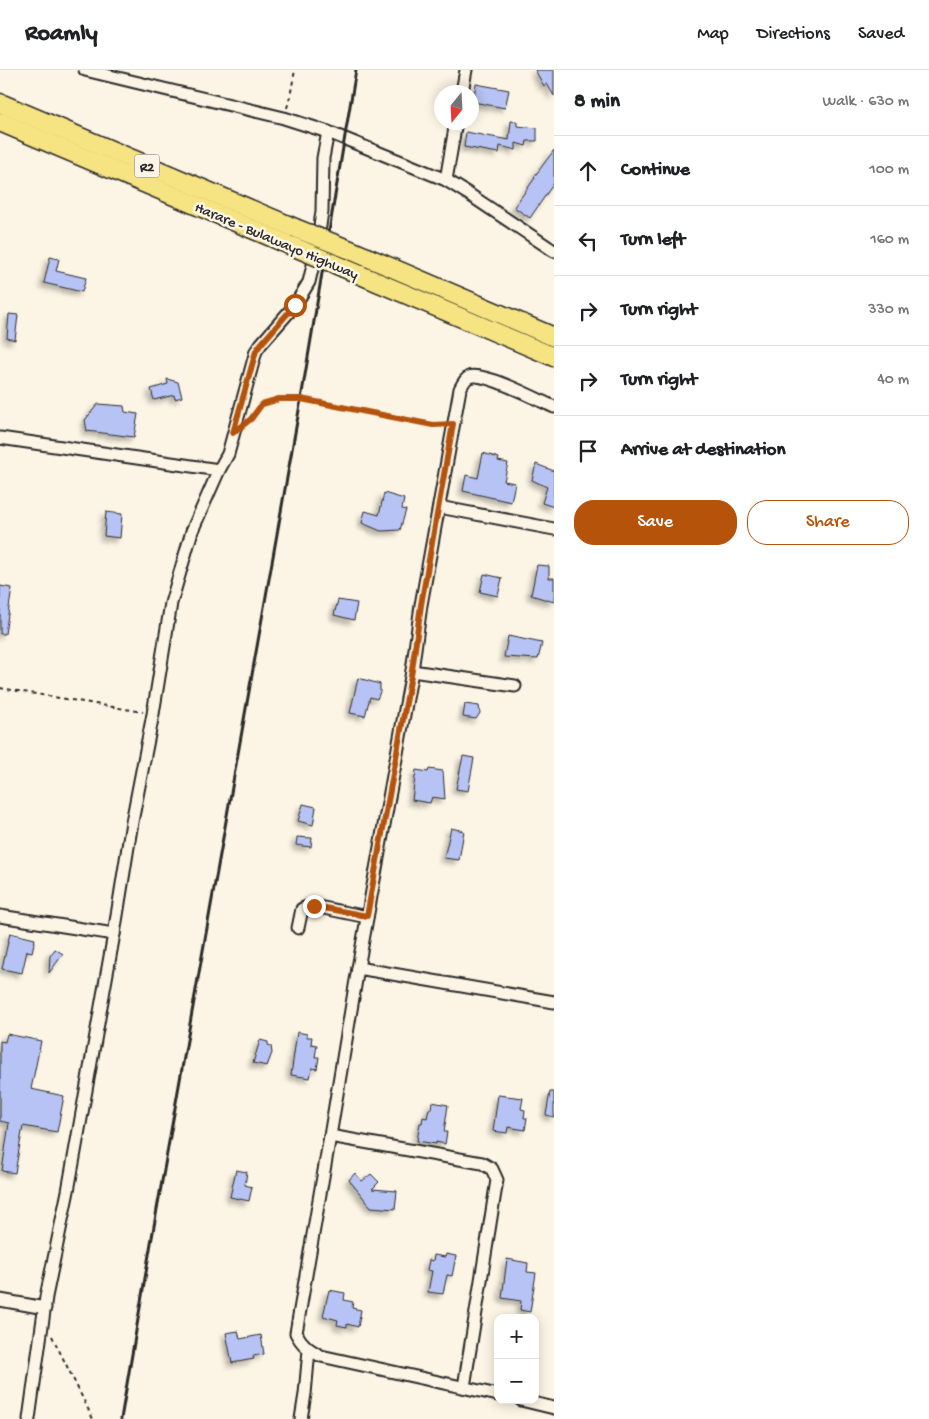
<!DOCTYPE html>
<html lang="en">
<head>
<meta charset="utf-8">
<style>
	body { margin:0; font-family:"Gochi Hand",sans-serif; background:#f6f6f6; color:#202124 }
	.controls { position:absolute; right:15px; bottom:15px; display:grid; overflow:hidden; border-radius:10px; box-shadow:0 2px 12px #0003 }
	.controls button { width:45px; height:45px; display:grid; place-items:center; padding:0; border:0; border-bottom:1px solid #e0e0e0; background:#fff; color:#202124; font:25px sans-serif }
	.compass { position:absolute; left:434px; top:15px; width:45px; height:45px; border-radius:50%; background:#fff; box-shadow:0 2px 12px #0003; rotate:198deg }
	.stop { position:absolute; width:15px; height:15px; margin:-11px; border:4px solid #b45309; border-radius:50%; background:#fff }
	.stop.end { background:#b45309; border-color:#fff; box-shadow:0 1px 5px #0008 }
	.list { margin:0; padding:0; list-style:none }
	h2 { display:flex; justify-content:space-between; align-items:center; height:65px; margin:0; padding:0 20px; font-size:21px }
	h2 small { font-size:16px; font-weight:400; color:#757577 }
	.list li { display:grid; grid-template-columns:32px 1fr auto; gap:15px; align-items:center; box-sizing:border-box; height:70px; padding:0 20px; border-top:1px solid #e0e0e0 }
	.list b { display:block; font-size:19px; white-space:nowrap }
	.list em { font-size:16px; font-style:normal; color:#757577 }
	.actions { display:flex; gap:10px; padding:15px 20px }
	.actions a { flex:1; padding:11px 0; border:1px solid #b45309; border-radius:20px; text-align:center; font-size:18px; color:#b45309 }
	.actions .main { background:#b45309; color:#fff }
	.icon { flex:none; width:28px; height:28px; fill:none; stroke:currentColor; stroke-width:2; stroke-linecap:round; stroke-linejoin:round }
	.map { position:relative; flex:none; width:554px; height:1349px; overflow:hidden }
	header { display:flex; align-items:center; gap:30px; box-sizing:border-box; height:70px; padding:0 25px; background:#fff; border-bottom:1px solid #e0e0e0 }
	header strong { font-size:24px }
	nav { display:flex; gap:28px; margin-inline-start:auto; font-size:18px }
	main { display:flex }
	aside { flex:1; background:#fff }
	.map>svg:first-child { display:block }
	.building { fill:#b6c3f4; stroke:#2b2b2b; filter:url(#shadow) }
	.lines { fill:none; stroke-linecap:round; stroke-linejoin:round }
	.minor-casing { stroke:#2b2b2b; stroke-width:15 }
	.highway-casing { stroke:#2b2b2b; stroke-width:21 }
	.path { stroke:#2b2b2b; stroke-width:2; stroke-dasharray:4 4; stroke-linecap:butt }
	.minor { stroke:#fcf5e5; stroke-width:11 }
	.highway { stroke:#f6e381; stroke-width:18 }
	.rail { stroke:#2b2b2b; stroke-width:3 }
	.highway-bridge-casing { stroke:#2b2b2b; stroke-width:21; stroke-linecap:butt }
	.highway-bridge { stroke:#f6e381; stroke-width:18 }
	.route { stroke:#b45309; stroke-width:6 }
	.labels { text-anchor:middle; stroke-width:5; stroke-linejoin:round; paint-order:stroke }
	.shield { fill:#fcf5e5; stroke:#6a6863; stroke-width:1 }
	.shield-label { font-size:14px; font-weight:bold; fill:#2b2b2b }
	.street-label { font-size:15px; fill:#2b2b2b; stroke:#fcf5e5 }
</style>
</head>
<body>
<header>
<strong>Roamly</strong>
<nav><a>Map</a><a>Directions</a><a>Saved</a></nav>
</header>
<main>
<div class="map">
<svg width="554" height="1349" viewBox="0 0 554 1349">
	<defs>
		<filter id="shadow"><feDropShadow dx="-4" dy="4" stdDeviation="2.5" flood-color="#0004"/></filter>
	</defs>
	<rect width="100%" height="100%" fill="#fcf5e5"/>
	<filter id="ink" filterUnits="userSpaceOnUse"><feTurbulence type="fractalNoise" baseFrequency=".02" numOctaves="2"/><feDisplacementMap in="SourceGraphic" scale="10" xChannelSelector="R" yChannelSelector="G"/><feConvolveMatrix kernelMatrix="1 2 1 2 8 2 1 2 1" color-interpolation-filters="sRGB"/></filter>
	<g filter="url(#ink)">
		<g class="building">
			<path d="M535,0H554V26L547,14L544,16Z"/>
			<path d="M476,14L509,20L505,38L473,32Z"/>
			<path d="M511,51L517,52V56L537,58V71H527L526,76L516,73V80L500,76L499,83L464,77L466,62L509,70Z"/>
			<path d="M554,80V113L530,148L514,137L535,108L534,107Z"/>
			<path d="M50,187L59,189L56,201L86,208L82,222L44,213Z"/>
			<path d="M9,244L18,245L15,270L7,268Z"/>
			<path d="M167,309L178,312L182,327L175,329L174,325L154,330L151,319L168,314Z"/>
			<path d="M98,334L124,336L125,342L138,344L134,367L87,361L85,350Z"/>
			<path d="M483,383L499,388L498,391L508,393L504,411L515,413L511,432L463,421L466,405L478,408Z"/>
			<path d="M536,394L554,401V437L542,433L547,417L532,410Z"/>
			<path d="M384,423L404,429L402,439L406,440L400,460L381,461L362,453L365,441L379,445Z"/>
			<path d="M106,442L122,444L120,468L104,466Z"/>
			<path d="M537,495L549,496V508H554V532L531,525Z"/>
			<path d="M484,504L502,508L498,526L480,522Z"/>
			<path d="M0,516L12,518L5,564H0Z"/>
			<path d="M338,530L357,533L354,550L334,545Z"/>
			<path d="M508,566L542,573L538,589L504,587Z"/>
			<path d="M358,608L380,614V622L377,629L370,627L365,646L350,643Z"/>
			<path d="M465,634L479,636L480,643L476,649L463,647Z"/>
			<path d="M463,686L474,688L468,721L456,719Z"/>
			<path d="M429,699L443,701L445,729L432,727L430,733L412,730L416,700L428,702Z"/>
			<path d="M303,734L316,737L313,755L298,751Z"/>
			<path d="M451,758L464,761L459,790L444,788Z"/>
			<path d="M297,767L312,768L311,777L296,775Z"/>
			<path d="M10,863L35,869L32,882L27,881L22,903L2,899Z"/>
			<path d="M55,879L63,884L49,903L50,886Z"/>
			<path d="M297,962L307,964V967H312L311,974L317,975L315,987H319L317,999L312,998L310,1008L291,1005Z"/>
			<path d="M7,964L41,971L31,1019L64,1026L57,1062L23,1056L15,1103L2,1101L9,1053L0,1051V971L5,972Z"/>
			<path d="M260,970L268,972V975L271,976L272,983L267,996L253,993Z"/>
			<path d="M550,1022H554V1047L546,1045Z"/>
			<path d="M498,1025L523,1028L521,1039L525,1040L524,1048H527L525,1060L508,1057L507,1063L493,1061Z"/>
			<path d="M432,1032L448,1035L444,1062H447L445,1074L436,1072V1074L417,1071L420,1053H422L423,1047L427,1048L429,1039H431Z"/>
			<path d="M236,1100L247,1102L245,1115L252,1117L249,1131L230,1127Z"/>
			<path d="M355,1103L362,1111L371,1104L379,1112L372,1119L397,1121L395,1139L371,1137L349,1110Z"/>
			<path d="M446,1184L456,1186L452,1206L447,1205L443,1224L428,1222L432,1201L427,1200L429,1190L433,1191L434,1185L445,1187Z"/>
			<path d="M507,1189L528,1193L527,1202L536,1203L530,1242L520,1240L521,1231L502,1228Z"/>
			<path d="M329,1220L345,1223L344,1230L353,1232L352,1238L361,1240L358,1257L347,1254V1257L337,1255L338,1250L323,1246Z"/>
			<path d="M238,1261L240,1269L261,1265L264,1284L253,1286L254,1289L232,1293L226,1263Z"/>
		</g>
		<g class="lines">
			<g class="minor-casing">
				<g id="minor">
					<path d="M85,0L284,48L328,62L446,110L467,123L554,181"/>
					<path d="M462,22L466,0"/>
					<path d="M446,110L456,52"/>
					<path d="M0,368L219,400L192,461L171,533L153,644L132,752L114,864L68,1121L46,1227L29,1349"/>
					<path d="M219,400L228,384L256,281L261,274L295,235L309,212L317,178L322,141L323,88L328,62"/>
					<path d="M439,437L554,459"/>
					<path d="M412,601L515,616"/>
					<path d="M0,846L114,864"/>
					<path d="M298,858L302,839L307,837L314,836L367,847"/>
					<path d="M358,898L412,601L421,535L460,319C462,315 465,309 469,307C483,301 539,330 554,337"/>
					<path d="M330,1066L482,1093L492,1099L497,1110L464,1317"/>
					<path d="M0,1230L45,1238"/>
					<path d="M498,1325L321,1286C309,1280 302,1275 296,1263L330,1066L358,898L554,932"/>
					<path d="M521,1330L554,1338"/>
					<path d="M301,1349L305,1324L309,1280"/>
				</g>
			</g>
			<g class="highway-casing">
				<g id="highway">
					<path d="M0,33L295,158"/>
					<path d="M0,52L292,176"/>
					<path d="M348,179L554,267"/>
					<path d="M344,198L554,287"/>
				</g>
			</g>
			<g class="path">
				<path d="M287,38L290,27L295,0"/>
				<path d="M248,351L262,334L279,329H301L433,355L443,354"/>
				<path d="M0,618L143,642"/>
				<path d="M52,1266L93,1349"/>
			</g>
			<use href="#minor" class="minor"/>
			<use href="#highway" class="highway"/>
			<path class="rail" d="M121,1349L151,1173L301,329L356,0"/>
			<g class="highway-bridge-casing">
				<g id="highway-bridge">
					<path d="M295,158L348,179"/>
					<path d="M292,176L344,198"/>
				</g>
			</g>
			<use href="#highway-bridge" class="highway-bridge"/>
		</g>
	</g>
	<g class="lines" filter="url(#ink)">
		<path class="route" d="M295,235L261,274L256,281L233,363L251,349L262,334L279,329H301L433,355L453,354L421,535L412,600L367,846L314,836"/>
	</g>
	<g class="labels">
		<rect class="shield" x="134.5" y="84.5" width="25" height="23" rx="4"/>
		<g class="shield-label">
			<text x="147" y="101">R2</text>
		</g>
		<g class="street-label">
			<text transform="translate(277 170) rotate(23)" y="5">Harare - Bulawayo Highway</text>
		</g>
	</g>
</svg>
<div class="controls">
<button>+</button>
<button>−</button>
</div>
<svg class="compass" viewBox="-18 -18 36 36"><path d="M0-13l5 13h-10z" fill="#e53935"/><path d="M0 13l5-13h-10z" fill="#757577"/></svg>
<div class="stop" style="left:295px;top:235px"></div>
<div class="stop end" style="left:314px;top:836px"></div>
</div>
<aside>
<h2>8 min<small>Walk · 630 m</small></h2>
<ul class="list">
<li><svg class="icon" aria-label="ahead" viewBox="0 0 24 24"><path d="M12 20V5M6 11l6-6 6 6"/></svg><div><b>Continue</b></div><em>100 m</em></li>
<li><svg class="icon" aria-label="left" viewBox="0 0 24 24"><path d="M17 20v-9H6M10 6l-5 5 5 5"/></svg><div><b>Turn left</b></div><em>160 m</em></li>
<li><svg class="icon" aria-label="right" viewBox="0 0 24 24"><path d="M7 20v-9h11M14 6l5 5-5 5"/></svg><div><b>Turn right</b></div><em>330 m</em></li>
<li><svg class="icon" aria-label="right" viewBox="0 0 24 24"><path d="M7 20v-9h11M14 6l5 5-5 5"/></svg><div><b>Turn right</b></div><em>40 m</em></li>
<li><svg class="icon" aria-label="arrive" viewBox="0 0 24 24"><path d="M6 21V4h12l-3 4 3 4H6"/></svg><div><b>Arrive at destination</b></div></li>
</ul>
<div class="actions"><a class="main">Save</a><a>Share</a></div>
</aside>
</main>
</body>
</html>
